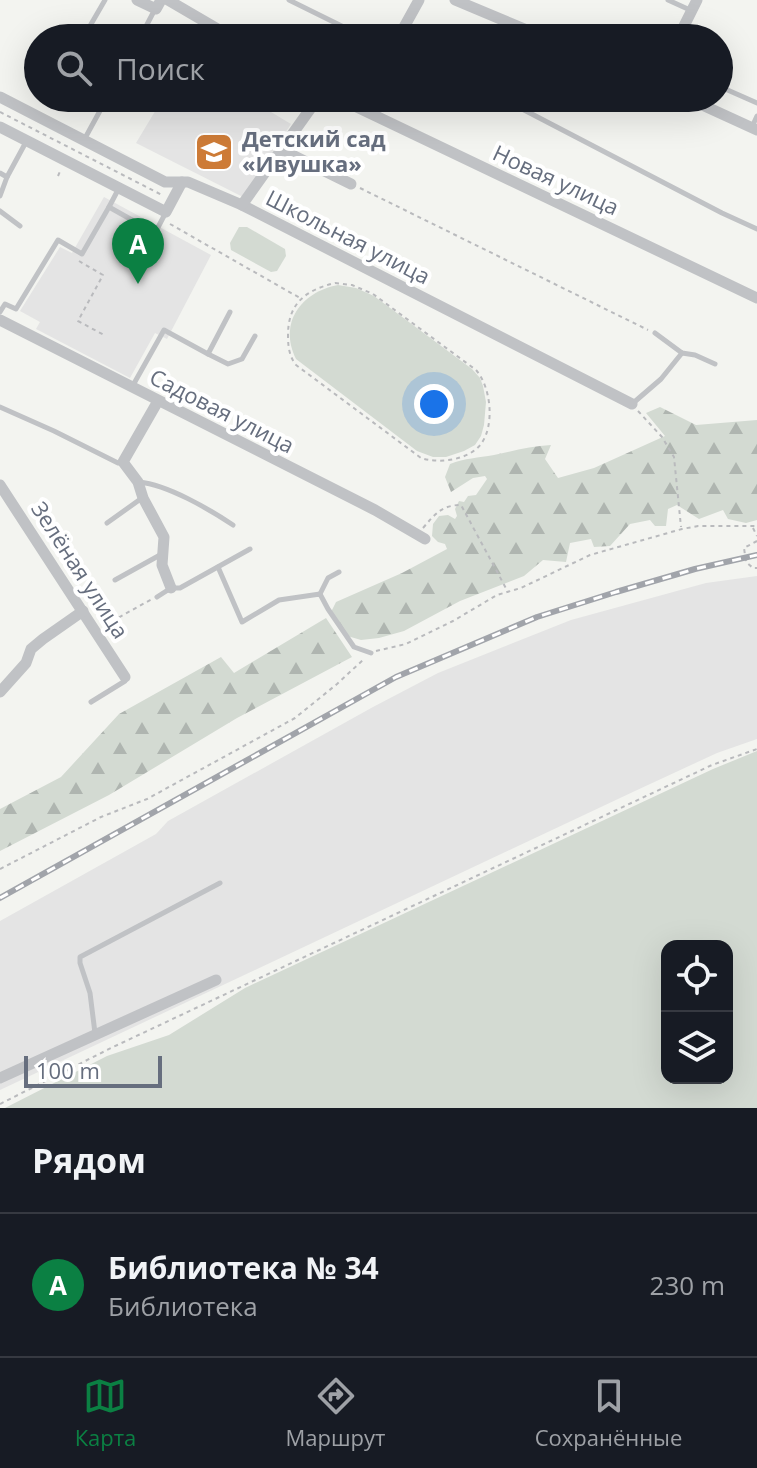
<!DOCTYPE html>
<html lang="ru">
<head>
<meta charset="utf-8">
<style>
	body { margin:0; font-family:"Open Sans",sans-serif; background:#242831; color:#f1f3f6 }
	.controls { position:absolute; right:24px; bottom:24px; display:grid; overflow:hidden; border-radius:16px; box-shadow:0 8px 32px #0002 }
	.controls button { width:72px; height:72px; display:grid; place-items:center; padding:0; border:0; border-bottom:2px solid #363941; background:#171b24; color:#f1f3f6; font:40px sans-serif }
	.scale { position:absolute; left:24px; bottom:20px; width:138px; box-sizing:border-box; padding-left:8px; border:4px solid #666e7e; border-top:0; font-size:22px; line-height:28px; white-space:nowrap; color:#666e7e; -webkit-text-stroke:6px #fff; paint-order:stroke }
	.you { position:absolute; left:434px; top:404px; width:28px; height:28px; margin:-20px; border:6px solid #fff; border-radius:50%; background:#1a73e8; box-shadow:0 0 0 12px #1a73e833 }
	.badge { display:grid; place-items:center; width:52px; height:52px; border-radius:50%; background:#0b8043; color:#fff; font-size:26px; font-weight:700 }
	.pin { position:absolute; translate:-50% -66px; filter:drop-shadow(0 2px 4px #0008) }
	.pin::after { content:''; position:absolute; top:42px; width:28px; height:24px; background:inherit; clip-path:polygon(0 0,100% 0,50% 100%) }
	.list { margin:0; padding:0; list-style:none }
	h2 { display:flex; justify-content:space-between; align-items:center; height:104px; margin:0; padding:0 32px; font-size:34px }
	h2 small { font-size:26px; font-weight:400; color:#9ea1a6 }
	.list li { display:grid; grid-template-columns:52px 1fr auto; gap:24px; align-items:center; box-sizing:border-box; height:144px; padding:0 32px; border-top:2px solid #363941 }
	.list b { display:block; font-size:30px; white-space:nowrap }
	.list p { margin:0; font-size:26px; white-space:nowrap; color:#9ea1a6 }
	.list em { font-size:26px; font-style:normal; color:#9ea1a6 }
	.icon { flex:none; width:44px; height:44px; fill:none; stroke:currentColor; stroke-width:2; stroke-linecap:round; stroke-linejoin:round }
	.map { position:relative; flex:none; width:757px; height:1108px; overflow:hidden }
	.search { position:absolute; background:#171b24; box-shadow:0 8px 32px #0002; left:24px; right:24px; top:24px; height:88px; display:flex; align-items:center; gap:20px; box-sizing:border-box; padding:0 28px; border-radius:44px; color:#9ea1a6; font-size:30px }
	.sheet { height:248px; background:#171b24 }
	nav { display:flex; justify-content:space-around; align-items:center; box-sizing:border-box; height:112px; border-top:2px solid #363941; background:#171b24; font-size:22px; color:#9ea1a6 }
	nav a { display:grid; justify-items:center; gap:4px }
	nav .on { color:#0b8043 }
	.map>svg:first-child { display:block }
	.built { fill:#e4e4e4 }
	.grass { fill:#d3dad2; fill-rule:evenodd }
	.forest { fill:url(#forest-firs) }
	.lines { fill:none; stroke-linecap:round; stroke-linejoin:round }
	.path { stroke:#b9babd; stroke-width:2; stroke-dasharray:4 4; stroke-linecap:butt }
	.lane { stroke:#c0c2c5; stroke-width:5 }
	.street { stroke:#c0c2c5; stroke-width:11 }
	.rail-casing { stroke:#a1a4aa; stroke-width:6 }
	.rail { stroke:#fff; stroke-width:3; stroke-dasharray:9; stroke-linecap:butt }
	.labels { text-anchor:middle; stroke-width:8; stroke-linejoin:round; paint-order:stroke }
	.poi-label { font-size:22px; font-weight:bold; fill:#666e7e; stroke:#fff; text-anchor:start }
	.street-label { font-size:22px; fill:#666e7e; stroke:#fff }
</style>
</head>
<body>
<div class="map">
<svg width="757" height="1108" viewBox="0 0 757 1108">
	<defs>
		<pattern id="forest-firs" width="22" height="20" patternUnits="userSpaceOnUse" patternTransform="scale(2)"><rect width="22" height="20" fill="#d3dad2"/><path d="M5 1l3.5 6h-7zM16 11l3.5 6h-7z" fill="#afb5b0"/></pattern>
	</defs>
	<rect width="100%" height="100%" fill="#f3f4f0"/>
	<g class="built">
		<path d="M163,98H248L291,124L243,197L136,143Z"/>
		<path d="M104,197L211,255L167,339L155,333L130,378L36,329L40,322L20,311L60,247L72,253Z"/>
		<path d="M757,576V739L717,753L635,791L0,1090V921L156,834L168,821L373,707L438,673L571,620L706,583Z"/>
	</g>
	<g class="grass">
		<path d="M239,227H247L285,249L286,256L277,271L271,272L231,250L230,243Z"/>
		<path d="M338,285L356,288L374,296L472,369L480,378L483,386L486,402L484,425L481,436L475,445L464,451L446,457H433L417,451L296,359C278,323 301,292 338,285Z"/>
		<path d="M757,751V1108H5L107,1056L169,1035L245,988L713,769ZM727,946V1078H667V946Z"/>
	</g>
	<g class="forest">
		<path d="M660,407L696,425L757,420V520L746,523L728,519L723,510L699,519L677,505L668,509L666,526H655L650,520L630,524L610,546L594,547L591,539L570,543L566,562L543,560L524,576L460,601L404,631L379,638L361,640L344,635L331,612L336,602L402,573L447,549L445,544L438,542L432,536L433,524L439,516L448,515L455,519L457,516L455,509L459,501L464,502L468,496L476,495L487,479L485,476L473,478L451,492L445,477L450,464C465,458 478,458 494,455C513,451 531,446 551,445L545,459L558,478L594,468L665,436L646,413Z"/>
		<path d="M326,618L352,657L237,718L109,795L0,851V809L61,777L119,714L221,657L234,673Z"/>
	</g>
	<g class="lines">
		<g class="path">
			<path d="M0,112L162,195"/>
			<path d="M58,176L61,169"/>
			<path d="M360,188L648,330"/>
			<path d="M170,224L300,298"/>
			<path d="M79,261L103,275L78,321L104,335"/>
			<path d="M335,283L352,285L373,294L476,370C491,387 495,425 481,444C469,460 439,464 421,458L296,365C289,356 288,346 288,335C288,303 306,290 335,283Z"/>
			<path d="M638,411L662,437L674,457L681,527"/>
			<path d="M423,528C435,514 442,505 461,505L508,592"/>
			<path d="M753,528L757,536"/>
			<path d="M757,541L744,548L746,562L753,568H757"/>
			<path d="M105,625L152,599"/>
			<path d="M376,651L406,644L453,621L497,595L521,588L590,555L682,529L698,526H757"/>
			<path d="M0,869L101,817L147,799L295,718L337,684L364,659"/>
			<path d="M0,1104L111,1048L712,765L757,749"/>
		</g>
		<g class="lane">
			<path d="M289,0L366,38"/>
			<path d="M668,0L690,10"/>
			<path d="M83,38L105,0"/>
			<path d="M140,38L154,11"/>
			<path d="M36,56L38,57"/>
			<path d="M719,88H723L757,103"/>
			<path d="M501,98L722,213L757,229"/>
			<path d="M752,127L757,116"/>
			<path d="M84,140L107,98"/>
			<path d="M0,173L7,177"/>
			<path d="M0,196L7,177L26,142"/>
			<path d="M109,207L119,188"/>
			<path d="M0,211L20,226"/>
			<path d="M0,312L5,304L16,309L58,240L82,254L109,207L155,233L165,214"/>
			<path d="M655,333L682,353L695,355L715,364"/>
			<path d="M208,354L228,364L242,359L255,336"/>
			<path d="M132,387L164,330L208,354L230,312"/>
			<path d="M632,404L661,379L682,353"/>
			<path d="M0,407L54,431L118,463H122"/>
			<path d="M139,482C168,485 209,509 233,525"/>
			<path d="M107,523L142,498"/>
			<path d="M218,567L242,622L279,600L320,594L328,609L354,647L371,653"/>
			<path d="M115,580L160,555"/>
			<path d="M320,594L328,578L339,572"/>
			<path d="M157,597L171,588H180L250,549"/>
			<path d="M91,702L125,681V678"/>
			<path d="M95,1033L90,993L80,963V957L220,883"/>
		</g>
		<g class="street">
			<path d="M137,0L156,9L161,0"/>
			<path d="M168,0L233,38"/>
			<path d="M455,0L546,38"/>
			<path d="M398,38L419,0"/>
			<path d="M678,38L697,0"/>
			<path d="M0,97L165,182H188L242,205L632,404"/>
			<path d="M338,98L757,298"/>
			<path d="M687,98L757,130"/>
			<path d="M0,127L166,212L182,182"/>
			<path d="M282,150L351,184"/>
			<path d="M242,205L318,98"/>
			<path d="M0,320L375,510L425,539"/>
			<path d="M158,401L123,462L138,482L143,498L164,537L162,565L171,588"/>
			<path d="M0,485L125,677"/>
			<path d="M0,692L26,663L31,649L43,639L83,611"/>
			<path d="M0,1078L216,980"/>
		</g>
		<g class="rail-casing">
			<path id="rail" d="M0,898L396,677L537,617L616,592L695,569L757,555"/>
		</g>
		<use href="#rail" class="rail"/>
	</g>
	<defs>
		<g id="school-square" transform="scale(2)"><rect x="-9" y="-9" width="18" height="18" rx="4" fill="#cd7b37" stroke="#fff"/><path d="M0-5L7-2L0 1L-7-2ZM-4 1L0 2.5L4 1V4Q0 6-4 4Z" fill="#fff"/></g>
	</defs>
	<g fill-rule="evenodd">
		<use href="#school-square" x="214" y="152"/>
	</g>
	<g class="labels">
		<g class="poi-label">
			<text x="242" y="147">Детский сад<tspan x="242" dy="25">«Ивушка»</tspan></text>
		</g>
		<g class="street-label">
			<text transform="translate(556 180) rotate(25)" y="8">Новая улица</text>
			<text transform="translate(348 237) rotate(27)" y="8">Школьная улица</text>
			<text transform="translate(222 411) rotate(27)" y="8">Садовая улица</text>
			<text transform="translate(80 570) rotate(57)" y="8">Зелёная улица</text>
		</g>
	</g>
</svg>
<div class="controls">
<button><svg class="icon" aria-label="locate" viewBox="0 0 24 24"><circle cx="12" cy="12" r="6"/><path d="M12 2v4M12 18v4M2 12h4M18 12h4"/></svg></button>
<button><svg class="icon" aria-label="layers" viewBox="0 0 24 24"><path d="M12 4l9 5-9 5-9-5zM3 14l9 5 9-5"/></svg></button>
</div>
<div class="scale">100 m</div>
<div class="you"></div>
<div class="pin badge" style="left:138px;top:284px">A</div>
<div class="search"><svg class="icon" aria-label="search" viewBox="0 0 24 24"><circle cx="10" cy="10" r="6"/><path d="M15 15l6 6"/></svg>Поиск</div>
</div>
<section class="sheet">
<h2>Рядом<small></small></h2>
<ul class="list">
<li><span class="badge">A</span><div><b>Библиотека № 34</b><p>Библиотека</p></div><em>230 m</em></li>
</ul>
</section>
<nav>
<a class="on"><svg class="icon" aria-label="map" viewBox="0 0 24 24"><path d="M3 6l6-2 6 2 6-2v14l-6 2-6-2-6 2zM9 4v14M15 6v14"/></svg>Карта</a>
<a><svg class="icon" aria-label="directions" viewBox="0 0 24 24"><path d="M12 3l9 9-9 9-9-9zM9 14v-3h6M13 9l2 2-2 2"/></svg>Маршрут</a>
<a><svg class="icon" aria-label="saved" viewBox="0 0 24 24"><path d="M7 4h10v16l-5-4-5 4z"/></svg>Сохранённые</a>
</nav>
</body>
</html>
